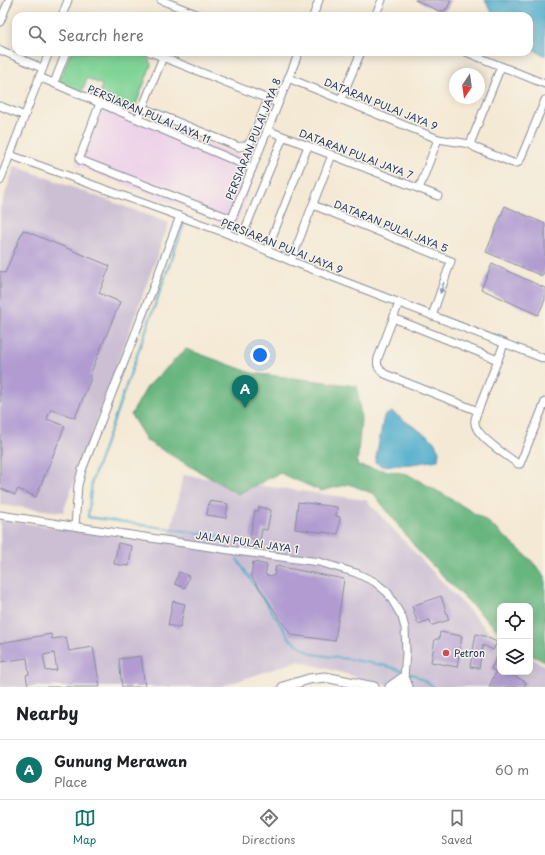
<!DOCTYPE html>
<html lang="en">
<head>
<meta charset="utf-8">
<style>
	body { margin:0; font-family:"Playpen Sans",sans-serif; background:#f2f2f2; color:#202124 }
	.controls { position:absolute; right:12px; bottom:12px; display:grid; overflow:hidden; border-radius:8px; box-shadow:0 2px 10px #0003 }
	.controls button { width:36px; height:36px; display:grid; place-items:center; padding:0; border:0; border-bottom:1px solid #e0e0e0; background:#fff; color:#202124; font:20px sans-serif }
	.compass { position:absolute; left:449px; top:68px; width:36px; height:36px; border-radius:50%; background:#fff; box-shadow:0 2px 10px #0003; rotate:193deg }
	.you { position:absolute; left:260px; top:355px; width:14px; height:14px; margin:-10px; border:3px solid #fff; border-radius:50%; background:#1a73e8; box-shadow:0 0 0 6px #1a73e833 }
	.badge { display:grid; place-items:center; width:26px; height:26px; border-radius:50%; background:#0f766e; color:#fff; font-size:13px; font-weight:700 }
	.pin { position:absolute; translate:-50% -33px; filter:drop-shadow(0 1px 2px #0008) }
	.pin::after { content:''; position:absolute; top:21px; width:14px; height:12px; background:inherit; clip-path:polygon(0 0,100% 0,50% 100%) }
	.list { margin:0; padding:0; list-style:none }
	h2 { display:flex; justify-content:space-between; align-items:center; height:52px; margin:0; padding:0 16px; font-size:17px }
	h2 small { font-size:13px; font-weight:400; color:#757577 }
	.list li { display:grid; grid-template-columns:26px 1fr auto; gap:12px; align-items:center; box-sizing:border-box; height:60px; padding:0 16px; border-top:1px solid #e0e0e0 }
	.list b { display:block; font-size:15px; white-space:nowrap }
	.list p { margin:0; font-size:13px; white-space:nowrap; color:#757577 }
	.list em { font-size:13px; font-style:normal; color:#757577 }
	.icon { flex:none; width:22px; height:22px; fill:none; stroke:currentColor; stroke-width:2; stroke-linecap:round; stroke-linejoin:round }
	.map { position:relative; flex:none; width:545px; height:687px; overflow:hidden }
	.search { position:absolute; background:#fff; box-shadow:0 2px 10px #0003; left:12px; right:12px; top:12px; height:44px; display:flex; align-items:center; gap:10px; box-sizing:border-box; padding:0 14px; border-radius:12px; color:#757577; font-size:15px }
	.sheet { height:112px; background:#fff }
	nav { display:flex; justify-content:space-around; align-items:center; box-sizing:border-box; height:56px; border-top:1px solid #e0e0e0; background:#fff; font-size:11px; color:#757577 }
	nav a { display:grid; justify-items:center; gap:2px }
	nav .on { color:#0f766e }
	.map>svg:first-child { display:block }
	.built { fill:#edd1e9 }
	.industrial { fill:#ccbfd4 }
	.green { fill:#7fd396; stroke:#4d817a }
	.forest { fill:#67b57f; stroke:#41726e }
	.water { fill:#4cabcb; stroke:#346d94 }
	.lines { fill:none; stroke-linecap:round; stroke-linejoin:round }
	.stream { stroke:#4cabcb; stroke-width:2 }
	.building { fill:#b19bd1; fill-rule:evenodd }
	.minor-casing { stroke:#888c99; stroke-width:9 }
	.major-casing { stroke:#888c99; stroke-width:11 }
	.minor { stroke:#fff; stroke-width:7 }
	.major { stroke:#fff; stroke-width:9 }
	.oneway { fill:#8d97ae }
	.poi-dot { fill:#d1495b; stroke:#f7f3e8; stroke-width:1.5 }
	.labels { text-anchor:middle; stroke-width:3; stroke-linejoin:round; paint-order:stroke }
	.street-label { font-size:10px; fill:#1b2f5e; stroke:#f7f3e8 }
	.poi-label { font-size:10px; fill:#1b2f5e; stroke:#f7f3e8; text-anchor:start }
</style>
</head>
<body>
<div class="map">
<svg width="545" height="687" viewBox="0 0 545 687">
	<rect width="100%" height="100%" fill="#f7f3e8"/>
	<filter id="ink" filterUnits="userSpaceOnUse"><feTurbulence type="fractalNoise" baseFrequency=".025" numOctaves="2"/><feDisplacementMap in="SourceGraphic" scale="8" xChannelSelector="R" yChannelSelector="G"/><feConvolveMatrix kernelMatrix="1 2 1 2 8 2 1 2 1" color-interpolation-filters="sRGB"/></filter>
	<filter id="wash" filterUnits="userSpaceOnUse"><feTurbulence type="fractalNoise" baseFrequency=".012" numOctaves="4" result="noise"/><feDisplacementMap in="SourceGraphic" scale="16" xChannelSelector="R" yChannelSelector="G"/><feGaussianBlur stdDeviation="0.9" result="paint"/><feColorMatrix in="noise" values="0 0 0 0 0 0 0 0 0 0 0 0 0 0 0 0 0 1.4 0 .05"/><feComposite in="paint" operator="in"/></filter>
	<g filter="url(#wash)">
		<rect width="100%" height="100%" fill="#f4e9d4"/>
		<path class="built" d="M101,101L260,164L234,228L75,165Z"/>
		<g class="industrial">
			<path d="M15,166L169,223L63,512L0,505V208Z"/>
			<path d="M183,475L366,500L500,644V672H530V658L545,665V687H394L298,661L219,687H0V520L168,543Z"/>
		</g>
		<path class="green" d="M71,52H135L148,57L151,65L135,107L126,111L98,98L102,85L87,78L82,92L62,84L60,79Z"/>
		<path class="forest" d="M186,349L252,373L357,386L361,419L357,466L407,474L448,497L487,521L529,558L545,576V661L530,655V606H500V633L419,552L374,494L349,484L321,491L280,473L238,494L147,441L131,415L147,387Z"/>
		<g class="water">
			<path d="M485,0H545V56L529,47V16H494Z"/>
			<path d="M392,412L433,440L439,451L438,460L412,464L381,466L375,462L384,416Z"/>
		</g>
		<g class="lines">
			<g class="stream">
				<path d="M184,224L92,481L88,517L220,536L223,540"/>
				<path d="M237,559L291,640L312,654L348,659L387,666L415,675L434,687"/>
			</g>
		</g>
		<g id="blocks">
			<g class="building">
				<path d="M415,0H451L447,9L446,8L445,11L442,10L441,12Z"/>
				<path d="M505,206L545,224V270L542,276L486,252Z"/>
				<path d="M23,230L110,266L99,293L120,302L89,377L91,378L75,418L51,409L47,419L65,426L36,497L18,489L15,495L0,488V271L5,273Z"/>
				<path d="M492,264L545,288V300L538,315L481,289Z"/>
				<path d="M209,501L228,504L226,518L207,515Z"/>
				<path d="M298,502L337,507L336,516L340,517L338,534L295,529Z"/>
				<path d="M259,507L271,510L267,530L262,529L260,540L250,538L255,511H258Z"/>
				<path d="M118,543L132,546L129,566L114,564Z"/>
				<path d="M253,562L267,565L265,575L274,576L276,566L344,579L335,641L291,635L251,576Z"/>
				<path d="M179,572L189,576L185,588L175,584Z"/>
				<path d="M441,596L449,620L433,625H431L430,620L418,624L412,606Z"/>
				<path d="M173,601L185,604L180,628L168,625Z"/>
				<path d="M440,632L462,636L457,667L431,662L435,639H439Z"/>
				<path d="M51,634L52,639L66,637L69,651L93,647L100,687H28L26,675L29,674L27,658L0,662V643ZM54,653L57,670L46,671L43,655Z"/>
				<path d="M476,634L484,636L497,642L493,650L483,645L479,668L470,667Z"/>
				<path d="M500,651V672H506L526,682L524,687H489L496,672L491,669Z"/>
				<path d="M141,656L145,687H122L119,659Z"/>
			</g>
		</g>
	</g>
	<g filter="url(#ink)">
		<use href="#blocks" fill-opacity="0" stroke="#888c99" stroke-width="1"/>
		<g class="lines">
			<g class="minor-casing">
				<g id="minor">
					<path d="M161,0L201,16"/>
					<path d="M62,16L68,0"/>
					<path d="M313,16L319,0"/>
					<path d="M375,16L382,0"/>
					<path d="M0,22L9,0"/>
					<path d="M0,50L42,68"/>
					<path d="M150,52L278,103"/>
					<path d="M466,52L503,67"/>
					<path d="M39,77L252,168"/>
					<path d="M288,78L438,139L419,189"/>
					<path d="M54,83L66,52"/>
					<path d="M545,84L503,67L500,69L470,144L476,148L513,163H517L520,160L545,100"/>
					<path d="M341,99L361,52"/>
					<path d="M100,103L80,157V160L232,219"/>
					<path d="M0,106L25,116"/>
					<path d="M143,108L239,147L247,145L251,141L268,99"/>
					<path d="M138,119L163,57"/>
					<path d="M267,130L438,196"/>
					<path d="M438,139L470,144"/>
					<path d="M10,155L226,233L291,261L545,359"/>
					<path d="M0,181L49,52"/>
					<path d="M313,205L451,261L432,316"/>
					<path d="M226,233L299,52"/>
					<path d="M241,239L283,137"/>
					<path d="M267,250L308,146"/>
					<path d="M291,261L332,155"/>
					<path d="M399,303L378,358C376,366 379,369 385,374L478,411"/>
					<path d="M393,318L498,360"/>
					<path d="M504,344L477,413C476,416 474,420 475,423C475,436 508,456 518,464H520L545,402"/>
					<path d="M0,515L236,551L319,562L356,573L375,582L388,593L402,617L405,628L406,653L404,677L401,687"/>
					<path d="M75,526L78,485L82,470L153,288L180,216"/>
				</g>
			</g>
			<g class="major-casing">
				<g id="major">
					<path d="M283,687L309,679L325,677L374,687"/>
					<path d="M390,687L404,677L408,687"/>
				</g>
			</g>
			<use href="#minor" class="minor"/>
			<use href="#major" class="major"/>
		</g>
		<defs><path id="oneway-solid" d="M-6-.8H1V-3.2L6.5 0L1 3.2V.8H-6Z"/></defs>
		<use class="oneway" href="#oneway-solid" transform="translate(442 288) rotate(109)"/>
	</g>
	<circle class="poi-dot" cx="446" cy="653" r="4"/>
	<g class="labels">
		<g class="street-label">
			<text transform="translate(381 104) rotate(22)" y="4">DATARAN PULAI JAYA 9</text>
			<text transform="translate(149 114) rotate(23)" y="4">PERSIARAN PULAI JAYA 11</text>
			<text transform="translate(253 139) rotate(-68)" y="4">PERSIARAN PULAI JAYA 8</text>
			<text transform="translate(356 154) rotate(21)" y="4">DATARAN PULAI JAYA 7</text>
			<text transform="translate(391 226) rotate(22)" y="4">DATARAN PULAI JAYA 5</text>
			<text transform="translate(282 246) rotate(22)" y="4">PERSIARAN PULAI JAYA 9</text>
			<text transform="translate(247 542) rotate(8)" y="4">JALAN PULAI JAYA 1</text>
		</g>
		<g class="poi-label">
			<text x="454" y="657">Petron</text>
		</g>
	</g>
</svg>
<div class="controls">
<button><svg class="icon" aria-label="locate" viewBox="0 0 24 24"><circle cx="12" cy="12" r="6"/><path d="M12 2v4M12 18v4M2 12h4M18 12h4"/></svg></button>
<button><svg class="icon" aria-label="layers" viewBox="0 0 24 24"><path d="M12 4l9 5-9 5-9-5zM3 14l9 5 9-5"/></svg></button>
</div>
<svg class="compass" viewBox="-18 -18 36 36"><path d="M0-13l5 13h-10z" fill="#e53935"/><path d="M0 13l5-13h-10z" fill="#757577"/></svg>
<div class="you"></div>
<div class="pin badge" style="left:245px;top:408px">A</div>
<div class="search"><svg class="icon" aria-label="search" viewBox="0 0 24 24"><circle cx="10" cy="10" r="6"/><path d="M15 15l6 6"/></svg>Search here</div>
</div>
<section class="sheet">
<h2>Nearby<small></small></h2>
<ul class="list">
<li><span class="badge">A</span><div><b>Gunung Merawan</b><p>Place</p></div><em>60 m</em></li>
</ul>
</section>
<nav>
<a class="on"><svg class="icon" aria-label="map" viewBox="0 0 24 24"><path d="M3 6l6-2 6 2 6-2v14l-6 2-6-2-6 2zM9 4v14M15 6v14"/></svg>Map</a>
<a><svg class="icon" aria-label="directions" viewBox="0 0 24 24"><path d="M12 3l9 9-9 9-9-9zM9 14v-3h6M13 9l2 2-2 2"/></svg>Directions</a>
<a><svg class="icon" aria-label="saved" viewBox="0 0 24 24"><path d="M7 4h10v16l-5-4-5 4z"/></svg>Saved</a>
</nav>
</body>
</html>
